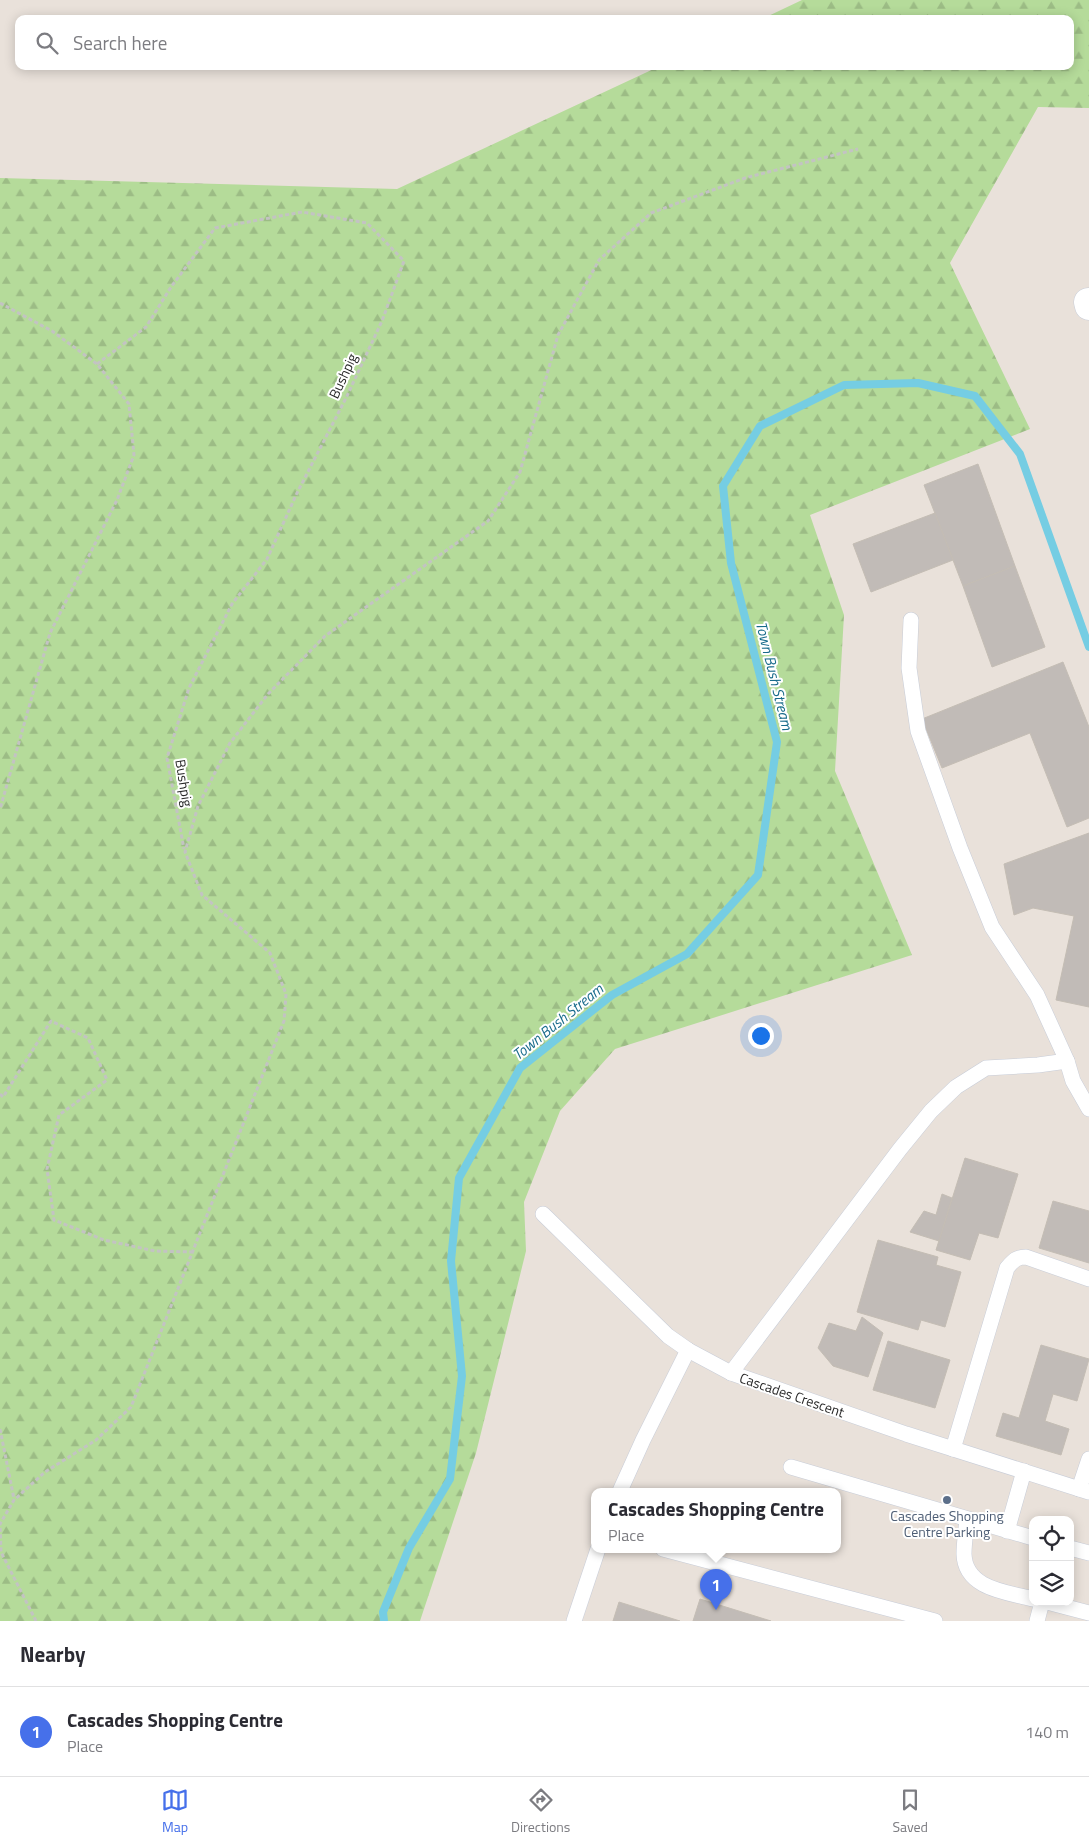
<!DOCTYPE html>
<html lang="en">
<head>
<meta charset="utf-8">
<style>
	body { margin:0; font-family:"Titillium Web",sans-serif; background:#f7f7f7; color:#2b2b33 }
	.controls { position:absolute; right:15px; bottom:15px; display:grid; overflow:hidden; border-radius:10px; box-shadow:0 2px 12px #0003 }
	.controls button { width:45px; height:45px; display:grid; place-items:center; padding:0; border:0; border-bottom:1px solid #e1e1e2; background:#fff; color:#2b2b33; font:25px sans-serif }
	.you { position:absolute; left:760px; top:1035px; width:18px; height:18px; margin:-12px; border:4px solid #fff; border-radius:50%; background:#1a73e8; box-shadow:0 0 0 8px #1a73e833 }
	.badge { display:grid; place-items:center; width:32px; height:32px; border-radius:50%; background:#4670ea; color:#fff; font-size:16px; font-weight:700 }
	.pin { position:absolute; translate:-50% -41px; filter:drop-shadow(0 1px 2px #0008) }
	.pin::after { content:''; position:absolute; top:26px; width:18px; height:15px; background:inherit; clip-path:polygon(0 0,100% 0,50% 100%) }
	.popup { position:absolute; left:591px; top:1488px; width:250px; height:65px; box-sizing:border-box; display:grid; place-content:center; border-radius:10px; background:#fff; filter:drop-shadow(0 1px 4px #0005); font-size:16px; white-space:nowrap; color:#7c7c81 }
	.popup b { font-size:19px; color:#2b2b33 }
	.popup::after { content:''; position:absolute; left:50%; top:100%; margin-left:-10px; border:10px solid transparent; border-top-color:#fff }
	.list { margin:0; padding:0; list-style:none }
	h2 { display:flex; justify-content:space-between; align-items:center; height:65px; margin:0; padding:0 20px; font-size:21px }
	h2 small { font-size:16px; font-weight:400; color:#7c7c81 }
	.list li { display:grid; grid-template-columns:32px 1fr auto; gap:15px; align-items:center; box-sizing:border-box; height:90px; padding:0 20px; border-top:1px solid #e1e1e2 }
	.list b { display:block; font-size:19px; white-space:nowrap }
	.list p { margin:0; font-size:16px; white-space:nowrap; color:#7c7c81 }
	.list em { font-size:16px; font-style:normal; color:#7c7c81 }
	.icon { flex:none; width:28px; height:28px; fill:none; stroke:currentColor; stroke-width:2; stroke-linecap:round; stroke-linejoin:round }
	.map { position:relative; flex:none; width:1089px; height:1621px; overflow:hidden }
	.search { position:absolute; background:#fff; box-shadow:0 2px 12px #0003; left:15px; right:15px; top:15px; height:55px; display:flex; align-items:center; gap:12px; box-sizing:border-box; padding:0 18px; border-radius:10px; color:#7c7c81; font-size:19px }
	.sheet { height:155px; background:#fff }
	nav { display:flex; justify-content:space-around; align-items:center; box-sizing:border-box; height:70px; border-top:1px solid #e1e1e2; background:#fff; font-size:14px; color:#7c7c81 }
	nav a { display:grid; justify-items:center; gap:2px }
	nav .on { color:#4670ea }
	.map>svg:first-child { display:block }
	.forest { fill:url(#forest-firs) }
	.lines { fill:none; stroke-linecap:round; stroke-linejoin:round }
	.stream { stroke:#75cde3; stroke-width:8 }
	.building { fill:#c1bbb7; stroke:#c4bdb4 }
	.service-casing { stroke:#c8cdd8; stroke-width:16 }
	.minor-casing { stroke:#c8cdd8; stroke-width:29 }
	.path { stroke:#c3c3c3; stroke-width:3; stroke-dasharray:4 2.5; stroke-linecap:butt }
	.service { stroke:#fff; stroke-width:15 }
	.minor { stroke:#fff; stroke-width:28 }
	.service-dot { fill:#5c6f8a; stroke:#fff; stroke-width:2 }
	.labels { text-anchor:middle; stroke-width:4; stroke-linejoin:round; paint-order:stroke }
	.street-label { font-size:14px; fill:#272727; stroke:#fff }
	.service-label { font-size:14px; fill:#4e5e75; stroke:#fff }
	.water-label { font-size:15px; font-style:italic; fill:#186b8b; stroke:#fff }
</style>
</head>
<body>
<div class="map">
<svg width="1089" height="1621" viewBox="0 0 1089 1621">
	<defs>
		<pattern id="forest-firs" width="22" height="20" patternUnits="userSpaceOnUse" patternTransform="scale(1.25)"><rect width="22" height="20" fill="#b5db9a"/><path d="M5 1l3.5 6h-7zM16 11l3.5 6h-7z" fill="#9cbc85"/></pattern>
	</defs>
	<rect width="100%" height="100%" fill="#e9e1da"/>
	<path class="forest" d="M802,0H1089V108L1038,107L950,263L1030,429L810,515L844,615L835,771L912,955L615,1049L560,1111L524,1202L526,1251L476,1453L420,1621H0V178L397,189L660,66H1070V19H762Z"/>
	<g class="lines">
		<path class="stream" d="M384,1621L383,1612L409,1548L450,1479L462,1376L451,1261L459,1178L520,1068L612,995L687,954L758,875L777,742L731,563L723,486L760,426L844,385L918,383L975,396L1020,454L1089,647"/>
	</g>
	<g class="building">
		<path d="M978,464L1015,566L963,586L924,485Z"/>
		<path d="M935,513L953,560L871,592L853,544Z"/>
		<path d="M1015,566L1045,647L992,667L963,586Z"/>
		<path d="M1063,662L1089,727V818L1067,827L1030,733L942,768L922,719Z"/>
		<path d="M1089,833V1007L1056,1000L1074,916L1033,908L1014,915L1004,864Z"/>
		<path d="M965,1158L1018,1174L998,1238L979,1233L970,1260L936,1250Z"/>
		<path d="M942,1194L952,1198L939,1241L910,1232L924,1211L936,1215Z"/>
		<path d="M1053,1201L1089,1211V1263L1039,1248Z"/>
		<path d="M878,1240L938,1257L936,1265L961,1272L945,1327L921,1320L918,1330L857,1312Z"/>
		<path d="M862,1317L883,1333L868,1377L833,1366L818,1348L829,1323L856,1331Z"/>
		<path d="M888,1341L950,1360L935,1408L873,1390Z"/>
		<path d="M1041,1345L1089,1359L1077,1401L1053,1394L1045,1421L1069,1429L1061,1455L996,1436L1003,1413L1019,1418Z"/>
		<path d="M700,1599L771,1621H693Z"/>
		<path d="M619,1602L680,1621H613Z"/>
	</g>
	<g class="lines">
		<g class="service-casing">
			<g id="service">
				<path d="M911,620L909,668L918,731L960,848L992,927L1037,995L1067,1061L1073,1081L1089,1109"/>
				<path d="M543,1214L668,1336L688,1350L731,1373L906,1434L1089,1492"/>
				<path d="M731,1373L900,1149L931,1111L956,1087L986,1068L1038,1065L1067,1061"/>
				<path d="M953,1449L1007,1268C1013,1261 1016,1257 1026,1257L1089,1279"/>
				<path d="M791,1467L1033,1538"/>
				<path d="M1079,1489L1089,1459"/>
				<path d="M620,1491L643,1440L688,1350"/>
				<path d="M967,1519C966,1531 964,1543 964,1554C965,1589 1007,1592 1033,1599"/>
				<path d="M1007,1531L1024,1471"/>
				<path d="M1070,1548L1089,1553"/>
				<path d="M663,1549L935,1621"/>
				<path d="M1047,1602L1089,1613"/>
				<path d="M574,1621L598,1549"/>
				<path d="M1037,1621L1042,1602"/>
			</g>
		</g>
		<g class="minor-casing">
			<path id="minor" d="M1088,302L1089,306"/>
		</g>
		<g class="path">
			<path d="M0,303L52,331L97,364L129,404L134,455L117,500L50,633L0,809"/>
			<path d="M97,364L146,327L171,287L215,228L302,212L367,223L404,261L382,321L346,398L297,493L267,559L232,604L189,688L167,758L184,849"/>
			<path d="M0,1094L3,1097L51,1021L88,1038L107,1080L59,1115L47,1169L54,1220L104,1240L155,1251L192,1252"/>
			<path d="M0,1429L14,1499"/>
			<path d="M36,1621L1,1552L0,1524L14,1500L45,1472L96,1440L131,1407L284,1021L286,994L270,953L202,895L185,852L198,806L230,743L268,694L325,636L488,521L520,472L558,335L599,260L651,213L745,178L858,149"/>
		</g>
		<use href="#service" class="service"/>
		<use href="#minor" class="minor"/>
	</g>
	<circle class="service-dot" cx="947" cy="1500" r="5"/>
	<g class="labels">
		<g class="street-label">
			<text transform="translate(343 376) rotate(-65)" y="5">Bushpig</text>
			<text transform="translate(184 783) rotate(81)" y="5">Bushpig</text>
			<text transform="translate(792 1395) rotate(19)" y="5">Cascades Crescent</text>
		</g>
		<g class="service-label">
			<text x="947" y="1521">Cascades Shopping<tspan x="947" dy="16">Centre Parking</tspan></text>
		</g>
		<g class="water-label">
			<text transform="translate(774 676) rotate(76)" y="5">Town Bush Stream</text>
			<text transform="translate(558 1022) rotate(-39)" y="5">Town Bush Stream</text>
		</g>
	</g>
</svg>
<div class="controls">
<button><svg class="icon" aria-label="locate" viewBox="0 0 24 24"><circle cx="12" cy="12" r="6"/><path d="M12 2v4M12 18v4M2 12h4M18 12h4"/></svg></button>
<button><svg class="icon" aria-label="layers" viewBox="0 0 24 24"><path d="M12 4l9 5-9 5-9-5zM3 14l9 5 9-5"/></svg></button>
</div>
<div class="you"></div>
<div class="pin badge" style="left:716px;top:1610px">1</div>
<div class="popup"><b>Cascades Shopping Centre</b>Place</div>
<div class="search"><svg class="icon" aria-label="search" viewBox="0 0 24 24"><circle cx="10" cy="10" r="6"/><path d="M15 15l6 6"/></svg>Search here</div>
</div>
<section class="sheet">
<h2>Nearby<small></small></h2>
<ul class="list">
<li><span class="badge">1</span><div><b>Cascades Shopping Centre</b><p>Place</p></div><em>140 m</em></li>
</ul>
</section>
<nav>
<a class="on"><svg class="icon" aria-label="map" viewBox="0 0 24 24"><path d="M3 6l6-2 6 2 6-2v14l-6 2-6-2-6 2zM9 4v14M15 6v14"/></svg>Map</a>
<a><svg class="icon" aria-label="directions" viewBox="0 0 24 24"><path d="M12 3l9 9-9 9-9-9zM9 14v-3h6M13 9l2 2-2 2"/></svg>Directions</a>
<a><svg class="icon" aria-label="saved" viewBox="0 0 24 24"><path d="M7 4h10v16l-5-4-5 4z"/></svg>Saved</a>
</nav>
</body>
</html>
